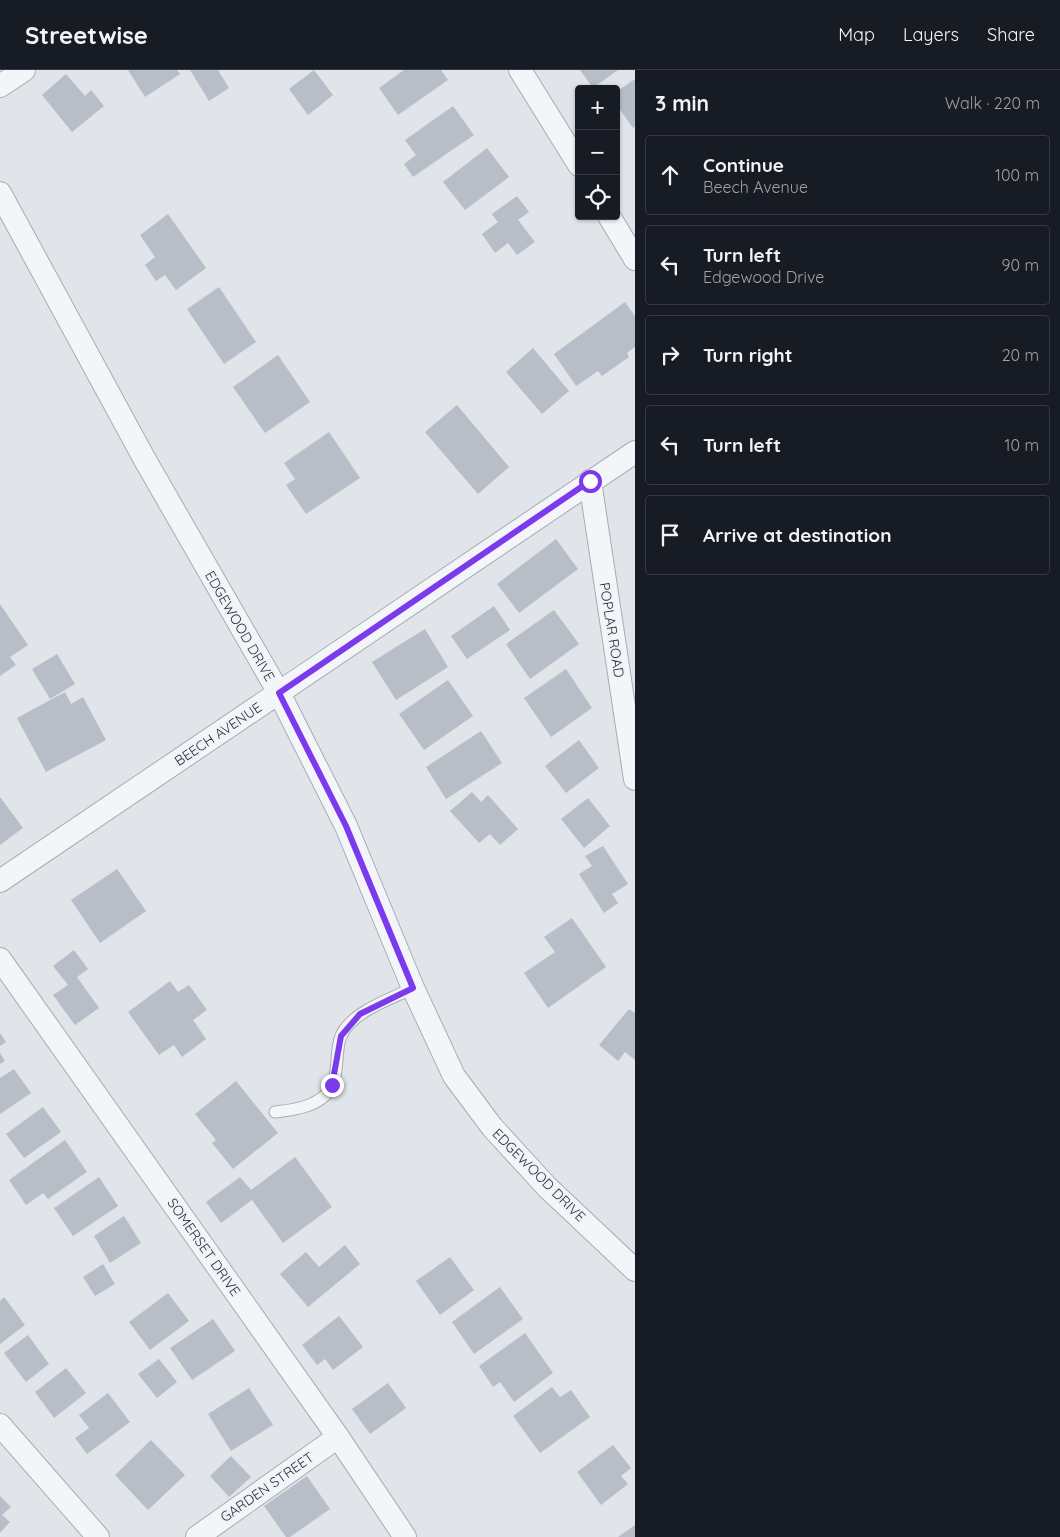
<!DOCTYPE html>
<html lang="en">
<head>
<meta charset="utf-8">
<style>
	body { margin:0; font-family:Quicksand,sans-serif; background:#20242c; color:#f1f3f6 }
	.controls { position:absolute; right:15px; top:15px; display:grid; overflow:hidden; border-radius:5px; box-shadow:0 1px 4px #0004 }
	.controls button { width:45px; height:45px; display:grid; place-items:center; padding:0; border:0; border-bottom:1px solid #363941; background:#171b24; color:#f1f3f6; font:25px sans-serif }
	.stop { position:absolute; width:15px; height:15px; margin:-11px; border:4px solid #7c3aed; border-radius:50%; background:#fff }
	.stop.end { background:#7c3aed; border-color:#fff; box-shadow:0 1px 5px #0008 }
	.list { margin:0; padding:0; list-style:none }
	h2 { display:flex; justify-content:space-between; align-items:center; height:65px; margin:0; padding:0 20px; font-size:21px }
	h2 small { font-size:16px; font-weight:400; color:#9ea1a6 }
	.list li { display:grid; grid-template-columns:32px 1fr auto; gap:15px; align-items:center; box-sizing:border-box; height:80px; margin:0 10px 10px; padding:0 10px; border:1px solid #363941; border-radius:5px }
	.list b { display:block; font-size:19px; white-space:nowrap }
	.list p { margin:0; font-size:16px; white-space:nowrap; color:#9ea1a6 }
	.list em { font-size:16px; font-style:normal; color:#9ea1a6 }
	.icon { flex:none; width:28px; height:28px; fill:none; stroke:currentColor; stroke-width:2; stroke-linecap:round; stroke-linejoin:round }
	.map { position:relative; flex:none; width:635px; height:1467px; overflow:hidden }
	header { display:flex; align-items:center; gap:30px; box-sizing:border-box; height:70px; padding:0 25px; background:#171b24; border-bottom:1px solid #363941 }
	header strong { font-size:24px }
	nav { display:flex; gap:28px; margin-inline-start:auto; font-size:18px }
	main { display:flex }
	aside { flex:1; background:#171b24 }
	.map>svg:first-child { display:block }
	.building { fill:#b7bec8 }
	.lines { fill:none; stroke-linecap:round; stroke-linejoin:round }
	.service-casing { stroke:#a6acb5; stroke-width:13 }
	.minor-casing { stroke:#a6acb5; stroke-width:24 }
	.service { stroke:#f4f5f8; stroke-width:11 }
	.minor { stroke:#f4f5f8; stroke-width:22 }
	.route { stroke:#7c3aed; stroke-width:6 }
	.labels { text-anchor:middle; stroke-width:4.5; stroke-linejoin:round; paint-order:stroke }
	.street-label { font-size:14px; fill:#283343; stroke:#f0f4f7 }
</style>
</head>
<body>
<header>
<strong>Streetwise</strong>
<nav><a>Map</a><a>Layers</a><a>Share</a></nav>
</header>
<main>
<div class="map">
<svg width="635" height="1467" viewBox="0 0 635 1467">
	<rect width="100%" height="100%" fill="#e1e5ea"/>
	<g class="building">
		<path d="M128,0H177L180,4L145,27Z"/>
		<path d="M190,0H218L229,18L209,31Z"/>
		<path d="M314,0L333,25L308,45L289,19Z"/>
		<path d="M404,0H441L448,10L398,45L379,18Z"/>
		<path d="M580,0H618L593,18Z"/>
		<path d="M66,4L85,26L91,20L104,36L72,62L42,25Z"/>
		<path d="M635,9V56L633,58L616,34V22Z"/>
		<path d="M453,36L474,65L413,107L404,94L416,85L405,70Z"/>
		<path d="M487,78L509,107L465,140L443,112Z"/>
		<path d="M517,126L529,142L518,150L535,172L517,185L508,173L495,183L482,164L498,152L492,144Z"/>
		<path d="M168,144L206,198L176,220L165,205L156,211L145,195L155,187L140,165Z"/>
		<path d="M219,217L256,272L224,294L187,239Z"/>
		<path d="M625,232L635,246V277L627,283L629,287L602,306L598,301L576,316L554,284Z"/>
		<path d="M533,278L569,321L542,344L506,302Z"/>
		<path d="M278,285L310,332L265,363L233,317Z"/>
		<path d="M457,335L509,397L478,424L425,362Z"/>
		<path d="M329,362L360,408L306,444L286,415L295,409L284,393Z"/>
		<path d="M556,469L578,499L519,543L497,514Z"/>
		<path d="M0,534L28,575L10,587L16,595L0,606Z"/>
		<path d="M494,536L510,560L467,589L451,566Z"/>
		<path d="M554,540L579,574L530,609L506,574Z"/>
		<path d="M425,559L448,597L396,630L372,592Z"/>
		<path d="M57,584L75,614L50,629L32,599Z"/>
		<path d="M566,599L592,638L551,667L524,628Z"/>
		<path d="M448,610L473,646L424,680L399,644Z"/>
		<path d="M65,622L71,634L83,627L106,670L46,702L17,648Z"/>
		<path d="M481,661L502,693L446,729L426,697Z"/>
		<path d="M579,670L599,698L566,723L545,696Z"/>
		<path d="M472,722L481,732L488,725L518,759L500,775L490,764L479,773L450,741Z"/>
		<path d="M0,727L23,758L0,775Z"/>
		<path d="M588,728L610,756L584,778L561,749Z"/>
		<path d="M603,776L628,814L612,824L618,833L604,843L579,804L592,796L585,786Z"/>
		<path d="M117,799L146,841L100,873L71,830Z"/>
		<path d="M572,848L606,897L548,938L524,903L555,882L544,867Z"/>
		<path d="M74,880L88,899L77,907L99,938L75,955L53,925L68,915L53,896Z"/>
		<path d="M170,911L178,922L189,915L207,940L193,950L206,969L182,987L174,975L159,985L128,942Z"/>
		<path d="M629,939L635,943V990L625,982L618,991L599,975Z"/>
		<path d="M0,963L6,972L0,976Z"/>
		<path d="M0,983L5,991L0,994Z"/>
		<path d="M14,999L31,1023L0,1044V1008Z"/>
		<path d="M236,1011L278,1063L233,1099L212,1073L216,1070L195,1044Z"/>
		<path d="M43,1037L61,1062L24,1088L6,1064Z"/>
		<path d="M65,1070L87,1102L48,1129L43,1123L26,1135L9,1110Z"/>
		<path d="M295,1087L332,1137L283,1173L252,1130L221,1153L206,1132L240,1107L251,1120Z"/>
		<path d="M99,1107L118,1136L73,1166L54,1138Z"/>
		<path d="M124,1146L141,1173L110,1193L94,1166Z"/>
		<path d="M345,1175L360,1194L308,1237L280,1204L306,1182L319,1197Z"/>
		<path d="M450,1187L474,1220L440,1245L416,1211Z"/>
		<path d="M103,1194L115,1214L95,1226L83,1207Z"/>
		<path d="M500,1217L523,1249L474,1284L452,1252Z"/>
		<path d="M168,1223L189,1251L150,1280L129,1252Z"/>
		<path d="M4,1227L25,1255L0,1274V1231Z"/>
		<path d="M339,1246L363,1277L333,1300L325,1289L317,1295L302,1275Z"/>
		<path d="M213,1249L235,1281L192,1310L170,1278Z"/>
		<path d="M525,1263L553,1303L514,1332L500,1312L493,1317L479,1296Z"/>
		<path d="M28,1265L49,1294L26,1312L4,1283Z"/>
		<path d="M159,1289L177,1312L157,1328L138,1304Z"/>
		<path d="M66,1298L86,1323L54,1348L35,1322Z"/>
		<path d="M388,1313L406,1338L370,1364L352,1339Z"/>
		<path d="M552,1317L560,1327L571,1320L590,1347L540,1383L513,1346Z"/>
		<path d="M249,1318L273,1355L231,1381L208,1344Z"/>
		<path d="M108,1323L130,1352L87,1384L75,1368L89,1358L79,1345Z"/>
		<path d="M151,1370L185,1405L148,1440L115,1405Z"/>
		<path d="M613,1375L631,1398L621,1406L628,1414L601,1435L577,1402Z"/>
		<path d="M231,1386L251,1407L229,1427L210,1406Z"/>
		<path d="M307,1406L330,1439L290,1467H286L264,1436Z"/>
		<path d="M0,1426L11,1437L2,1445L10,1452L0,1463Z"/>
		<path d="M635,1455V1467H618Z"/>
	</g>
	<g class="lines">
		<g class="service-casing">
			<path id="service" d="M275,1042C295,1040 322,1036 332,1016C339,1003 335,980 341,966C351,942 391,929 413,918"/>
		</g>
		<g class="minor-casing">
			<g id="minor">
				<path d="M520,0L579,95"/>
				<path d="M0,16L24,0"/>
				<path d="M0,123L145,390L279,623L346,756L413,918L454,1006L492,1057L547,1117L635,1200"/>
				<path d="M609,146L635,189"/>
				<path d="M590,411L635,709"/>
				<path d="M0,811L635,382"/>
				<path d="M0,889L338,1367L405,1467"/>
				<path d="M0,1355L98,1467"/>
				<path d="M197,1467L338,1367"/>
			</g>
		</g>
		<use href="#service" class="service"/>
		<use href="#minor" class="minor"/>
	</g>
	<g class="lines">
		<path class="route" d="M332,1015L341,966L360,944L413,918L346,756L279,623L590,411"/>
	</g>
	<g class="labels">
		<g class="street-label">
			<text transform="translate(240 556) rotate(60)" y="5">EDGEWOOD DRIVE</text>
			<text transform="translate(612 560) rotate(81)" y="5">POPLAR ROAD</text>
			<text transform="translate(218 664) rotate(-34)" y="5">BEECH AVENUE</text>
			<text transform="translate(539 1105) rotate(45)" y="5">EDGEWOOD DRIVE</text>
			<text transform="translate(204 1177) rotate(55)" y="5">SOMERSET DRIVE</text>
			<text transform="translate(267 1417) rotate(-35)" y="5">GARDEN STREET</text>
		</g>
	</g>
</svg>
<div class="controls">
<button>+</button>
<button>−</button>
<button><svg class="icon" aria-label="locate" viewBox="0 0 24 24"><circle cx="12" cy="12" r="6"/><path d="M12 2v4M12 18v4M2 12h4M18 12h4"/></svg></button>
</div>
<div class="stop" style="left:590px;top:411px"></div>
<div class="stop end" style="left:332px;top:1015px"></div>
</div>
<aside>
<h2>3 min<small>Walk · 220 m</small></h2>
<ul class="list">
<li><svg class="icon" aria-label="ahead" viewBox="0 0 24 24"><path d="M12 20V5M6 11l6-6 6 6"/></svg><div><b>Continue</b><p>Beech Avenue</p></div><em>100 m</em></li>
<li><svg class="icon" aria-label="left" viewBox="0 0 24 24"><path d="M17 20v-9H6M10 6l-5 5 5 5"/></svg><div><b>Turn left</b><p>Edgewood Drive</p></div><em>90 m</em></li>
<li><svg class="icon" aria-label="right" viewBox="0 0 24 24"><path d="M7 20v-9h11M14 6l5 5-5 5"/></svg><div><b>Turn right</b></div><em>20 m</em></li>
<li><svg class="icon" aria-label="left" viewBox="0 0 24 24"><path d="M17 20v-9H6M10 6l-5 5 5 5"/></svg><div><b>Turn left</b></div><em>10 m</em></li>
<li><svg class="icon" aria-label="arrive" viewBox="0 0 24 24"><path d="M6 21V4h12l-3 4 3 4H6"/></svg><div><b>Arrive at destination</b></div></li>
</ul>
</aside>
</main>
</body>
</html>
